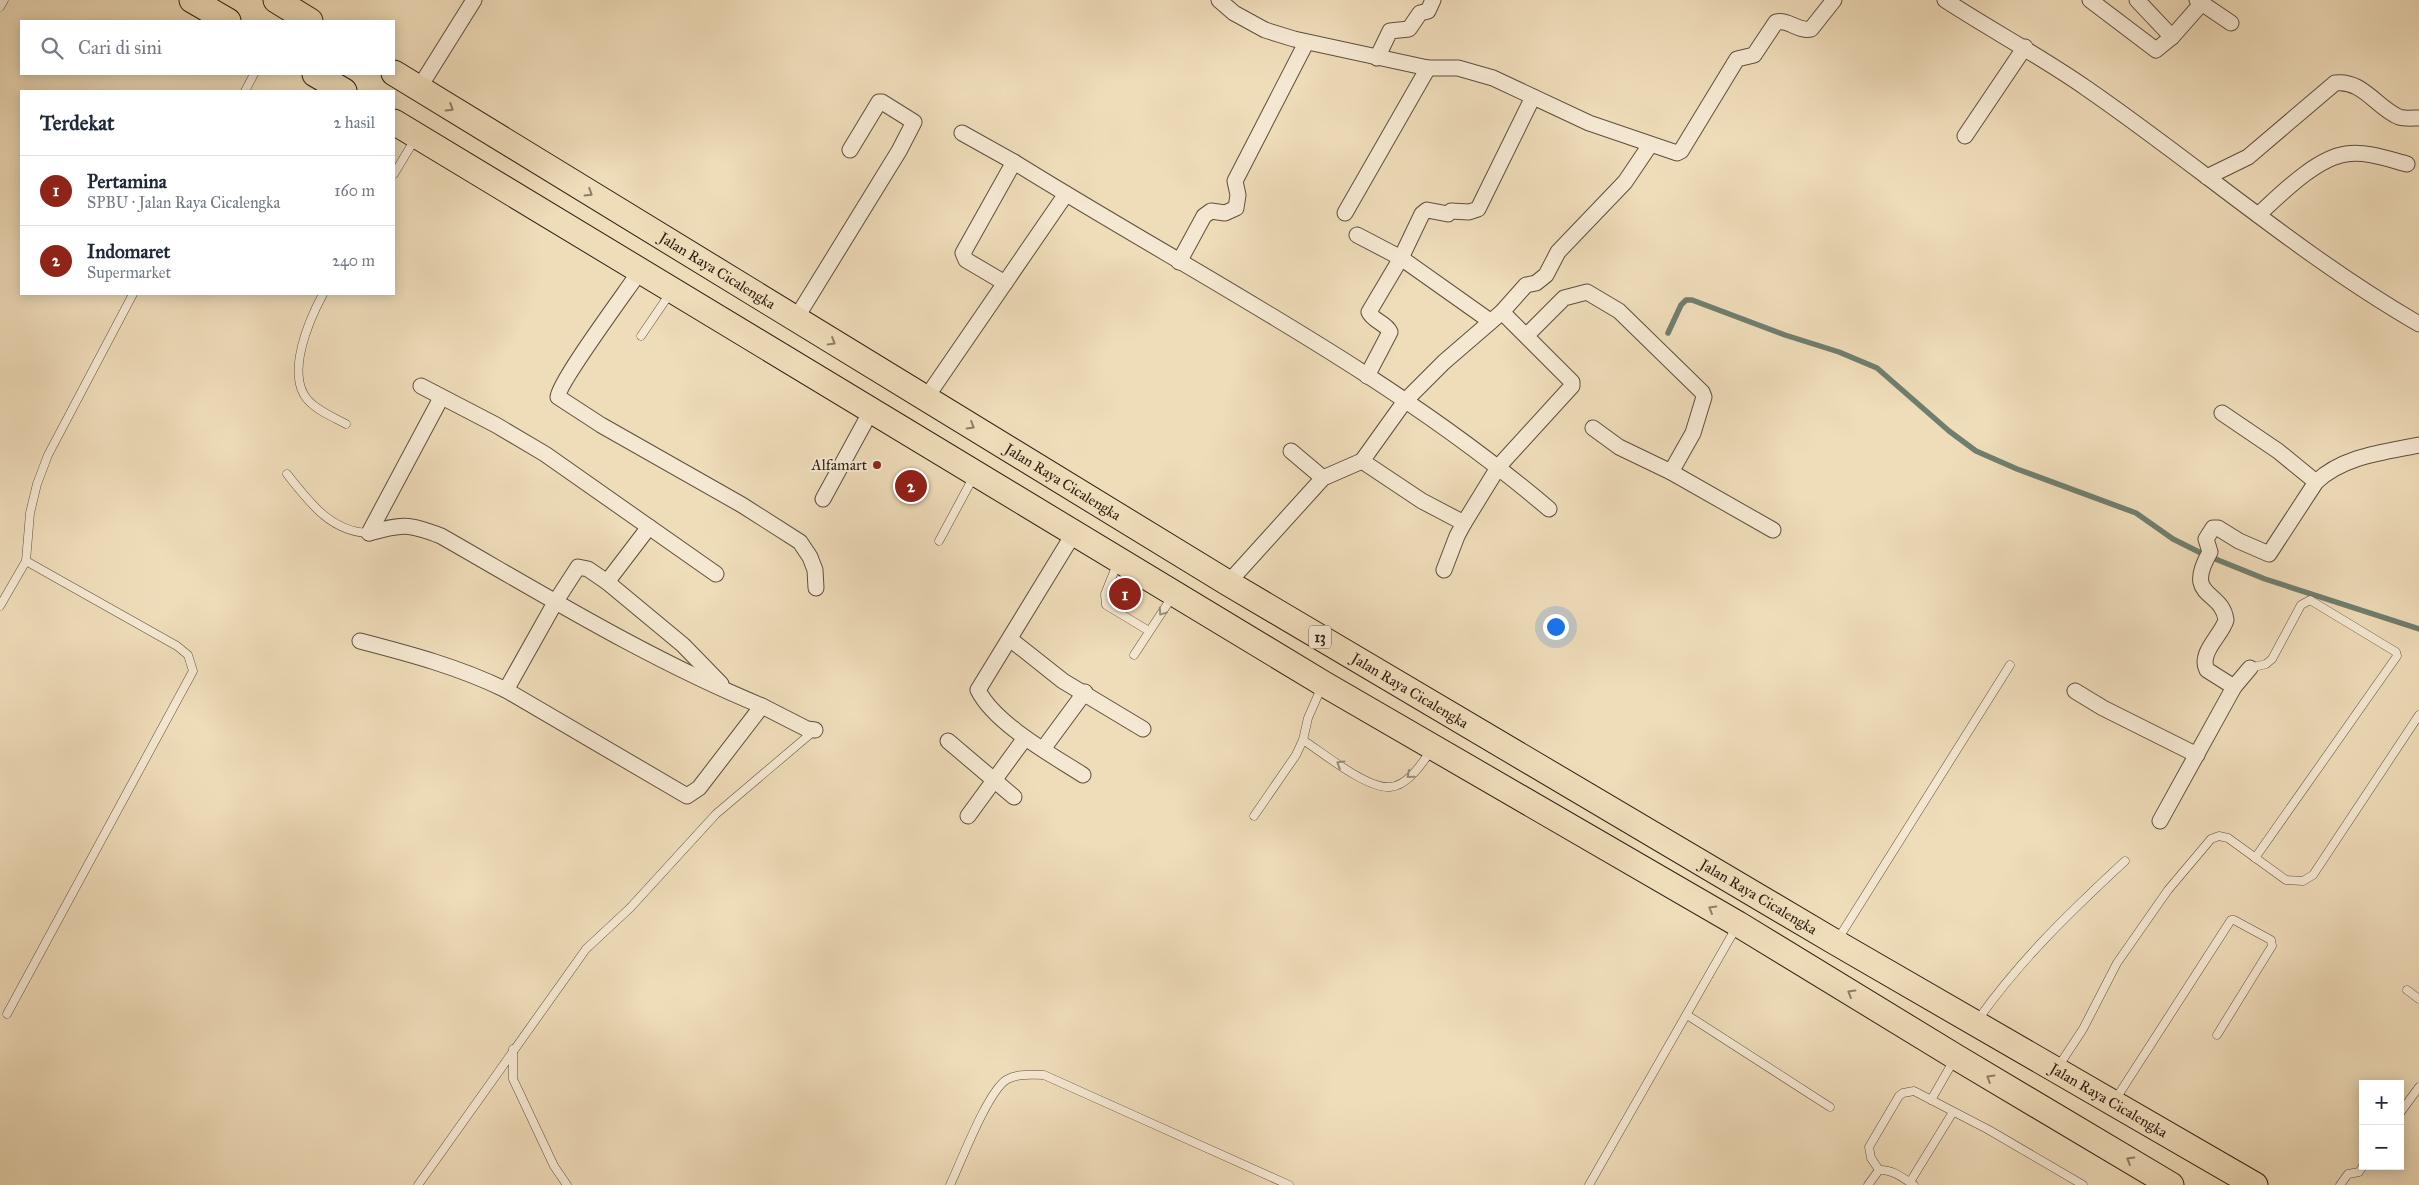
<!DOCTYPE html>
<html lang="id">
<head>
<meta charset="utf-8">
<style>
	body { margin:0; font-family:"IM FELL Great Primer",serif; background:#f2f2f3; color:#1f2937 }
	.controls { position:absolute; right:15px; bottom:15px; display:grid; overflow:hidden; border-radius:0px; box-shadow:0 2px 12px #0003 }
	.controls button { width:45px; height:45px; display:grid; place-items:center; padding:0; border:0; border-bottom:1px solid #e0e1e3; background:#fff; color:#1f2937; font:25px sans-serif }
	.you { position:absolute; left:1555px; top:626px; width:18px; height:18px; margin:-12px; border:4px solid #fff; border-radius:50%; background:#1a73e8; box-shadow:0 0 0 8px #1a73e833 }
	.badge { display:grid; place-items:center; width:32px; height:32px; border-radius:50%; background:#8f2418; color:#fff; font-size:16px; font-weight:700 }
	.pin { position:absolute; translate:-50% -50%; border:2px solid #fff; box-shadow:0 1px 5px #0006 }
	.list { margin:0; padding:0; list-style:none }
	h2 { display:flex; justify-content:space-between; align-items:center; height:65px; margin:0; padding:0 20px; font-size:21px }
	h2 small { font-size:16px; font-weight:400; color:#747a83 }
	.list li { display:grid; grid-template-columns:32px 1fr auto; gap:15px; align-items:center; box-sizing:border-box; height:70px; padding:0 20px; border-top:1px solid #e0e1e3 }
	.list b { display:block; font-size:19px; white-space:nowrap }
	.list p { margin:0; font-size:16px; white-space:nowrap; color:#747a83 }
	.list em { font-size:16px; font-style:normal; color:#747a83 }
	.icon { flex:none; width:28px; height:28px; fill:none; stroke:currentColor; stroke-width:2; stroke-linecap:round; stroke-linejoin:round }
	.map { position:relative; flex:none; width:2419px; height:1185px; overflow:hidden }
	.search { position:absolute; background:#fff; box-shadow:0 2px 12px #0003; left:20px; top:20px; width:375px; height:55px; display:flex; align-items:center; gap:12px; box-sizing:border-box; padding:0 18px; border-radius:0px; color:#747a83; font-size:19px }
	.panel { position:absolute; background:#fff; box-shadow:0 2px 12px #0003; left:20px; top:90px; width:375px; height:205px; border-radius:0px }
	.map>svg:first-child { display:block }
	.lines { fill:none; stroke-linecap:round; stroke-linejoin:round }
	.stream { stroke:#6f7e6e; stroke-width:5.5 }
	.service-casing { stroke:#5e4f3d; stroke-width:9 }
	.minor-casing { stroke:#5e4f3d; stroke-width:17 }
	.trunk-casing { stroke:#2d2014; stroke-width:27 }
	.service { stroke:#f5e8d2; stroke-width:8 }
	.minor { stroke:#f5e8d2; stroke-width:15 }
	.trunk { stroke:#efdcb9; stroke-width:25 }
	.oneway { stroke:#8e7e66 }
	.oneway2 { stroke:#9b8e7c }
	.poi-dot { fill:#8f2418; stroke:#f5e8d2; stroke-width:2 }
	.labels { text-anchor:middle; stroke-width:4; stroke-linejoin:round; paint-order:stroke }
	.shield { fill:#f5e8d2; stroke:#695c4d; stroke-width:1 }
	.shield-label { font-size:14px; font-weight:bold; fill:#2d2014 }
	.street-label { font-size:15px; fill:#2d2014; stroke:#f5e8d2 }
	.poi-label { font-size:15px; fill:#2d2014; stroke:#f5e8d2; text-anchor:end }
</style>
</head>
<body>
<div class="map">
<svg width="2419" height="1185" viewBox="0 0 2419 1185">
	<rect width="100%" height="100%" fill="#efdcb9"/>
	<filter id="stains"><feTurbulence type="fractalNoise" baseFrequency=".004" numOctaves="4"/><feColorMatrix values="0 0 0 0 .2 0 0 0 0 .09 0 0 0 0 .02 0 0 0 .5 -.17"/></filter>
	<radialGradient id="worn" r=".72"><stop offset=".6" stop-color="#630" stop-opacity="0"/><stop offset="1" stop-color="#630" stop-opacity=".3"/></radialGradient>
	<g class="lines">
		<path class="stream" d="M1668,333L1681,305L1686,300H1692L1785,335L1839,352L1877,368L1949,431L1976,451L2017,469L2136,513L2173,539L2203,554L2265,579L2419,629"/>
		<g class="service-casing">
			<g id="service">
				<path d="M0,7L4,0"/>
				<path d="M245,91L254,74"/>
				<path d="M394,174L415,139"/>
				<path d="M323,294C309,320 286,373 307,399C316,410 333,417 346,424"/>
				<path d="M641,336L671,292"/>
				<path d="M287,474C309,502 331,532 369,533"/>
				<path d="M939,541L974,476"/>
				<path d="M1118,562L1105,594L1106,605L1149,631"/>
				<path d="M0,606L26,561L30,513L37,484L48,455L133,294"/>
				<path d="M1134,655L1172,597"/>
				<path d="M2250,668L2266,664L2272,659L2301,605L2310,600L2396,652L2397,656L2255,858"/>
				<path d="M1303,740C1323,753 1367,789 1390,787C1408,786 1423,762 1432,749"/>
				<path d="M1254,816L1296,755L1303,740L1308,718L1322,686"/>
				<path d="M1838,939L2010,665"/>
				<path d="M2407,990L2419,999"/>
				<path d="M7,1014L193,671L188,655L177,646L26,561"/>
				<path d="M1687,1015L1830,1107"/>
				<path d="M1977,1021C2020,960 2071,911 2125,861"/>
				<path d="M513,1049V1079L554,1166L567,1185"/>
				<path d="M2058,1067L2083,1029L2117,963L2168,890L2211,839L2219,836L2228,838L2286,880L2303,881L2313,875L2419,715"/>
				<path d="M1931,1100L1954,1060"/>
				<path d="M2115,1100L2231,920H2234L2271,940L2272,946L2217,1035"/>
				<path d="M2400,1113L2419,1087"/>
				<path d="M1879,1170L1871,1158L1869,1147L1899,1096L1903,1093L1914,1091L1989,1130L2083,1185"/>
				<path d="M1910,1182L1953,1112"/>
				<path d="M418,1185L586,949L630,908L716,814L815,730"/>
				<path d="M950,1185C961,1162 987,1093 1006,1080C1017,1073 1031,1075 1044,1075L1289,1185"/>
				<path d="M1589,1185L1737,926"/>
				<path d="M1868,1185L1879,1170C1892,1169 1903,1178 1914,1185"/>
				<path d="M2340,1185L2348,1174L2359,1172L2363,1166"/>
			</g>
		</g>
		<g class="minor-casing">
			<g id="minor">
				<path d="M1219,0L1234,13L1265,30L1294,39L1428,68H1458L1493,78L1589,123L1677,153L1681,151L1737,59L1754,55L1776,22C1788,19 1799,32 1811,29L1834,0"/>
				<path d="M1945,0C1991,30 2040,56 2086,88C2198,165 2301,256 2419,324"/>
				<path d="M2090,0L2156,50L2172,37L2202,3"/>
				<path d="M2137,0L2172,37"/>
				<path d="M2197,0L2231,23"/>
				<path d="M1377,58L1390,31L1409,29L1420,13L1428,11L1433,0"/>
				<path d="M419,88L474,0"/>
				<path d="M962,133L1014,162C1194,274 1387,371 1549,509"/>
				<path d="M1965,136L2025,47"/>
				<path d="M2207,177L2248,157L2335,83C2362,79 2377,108 2399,117C2405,119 2413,118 2419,118"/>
				<path d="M1345,213L1428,68"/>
				<path d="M2258,215C2280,195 2316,158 2346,154C2366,151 2388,159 2407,164"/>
				<path d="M1357,235L1401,258L1490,321"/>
				<path d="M1179,262L1204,216L1211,211L1225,213L1236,208L1238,195L1235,181L1306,43"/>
				<path d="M640,271C628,289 558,383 558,397L601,425L742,505L800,542L810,557L815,570L816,588"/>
				<path d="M1005,283L966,260L963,253L1014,162"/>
				<path d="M795,320L899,151L914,122L882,102H879L850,150"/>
				<path d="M1527,335L1564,298L1587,292L1619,311L1702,392L1704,397L1693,433L1671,472"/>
				<path d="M1367,376L1390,332C1386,323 1373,321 1369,312L1401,258L1422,214L1427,210L1448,214L1451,211L1469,212L1478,209L1533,97"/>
				<path d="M421,386L496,425L545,454L716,574"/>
				<path d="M926,398L1066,194"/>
				<path d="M2222,413L2278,451L2316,482C2343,456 2385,452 2419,445"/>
				<path d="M1593,428L1619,447L1671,472L1773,530"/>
				<path d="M1291,451L1323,478"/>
				<path d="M1362,461L1422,501L1464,523L1457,536L1444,570"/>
				<path d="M823,499L871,411"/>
				<path d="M1464,523L1499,466L1572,386V382L1502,312"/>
				<path d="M369,533C402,524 408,523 441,536C546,596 650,660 762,706"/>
				<path d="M369,533L441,398"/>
				<path d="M1074,533L978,690C995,724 1052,755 1083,775"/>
				<path d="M607,582L683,645L721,684"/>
				<path d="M1228,583L1323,478L1362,461L1405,401L1444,362L1502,312L1526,285L1536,283L1546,275L1558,252L1625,182L1650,145"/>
				<path d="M1010,639L1063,681L1143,729"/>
				<path d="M360,641C410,654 459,667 506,690L687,796L699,788L762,706L807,729L815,730"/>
				<path d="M2234,687L2207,670C2198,653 2222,635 2226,620C2222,589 2183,599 2210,552L2206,539L2213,528H2218L2239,541L2269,554L2316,482"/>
				<path d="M506,690L556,601L578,567L588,569L607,582L649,527"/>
				<path d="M2075,691L2103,708L2197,755"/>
				<path d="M948,741L1014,797"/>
				<path d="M1043,749L1085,692"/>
				<path d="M968,816L1025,738"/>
				<path d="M2160,821L2234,687L2250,668"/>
			</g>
		</g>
		<g class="trunk-casing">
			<g id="trunk">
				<path d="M192,0L228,21"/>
				<path d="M276,0L310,21"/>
				<path id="s1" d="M394,73L1228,583L1835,942L2255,1185"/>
				<path d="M315,74L344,91"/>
				<path d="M394,122L1324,684L1738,924L1956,1057L2171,1185"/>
			</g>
		</g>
		<use href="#service" class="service"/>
		<use href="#minor" class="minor"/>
		<use href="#trunk" class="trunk"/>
	</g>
	<defs><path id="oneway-chevron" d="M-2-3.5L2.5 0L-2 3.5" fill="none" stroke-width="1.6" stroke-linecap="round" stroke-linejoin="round" transform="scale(1.25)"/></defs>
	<g class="oneway">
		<use href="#oneway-chevron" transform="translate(450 108) rotate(32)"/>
		<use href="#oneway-chevron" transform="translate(589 193) rotate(32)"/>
		<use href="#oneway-chevron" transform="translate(832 342) rotate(31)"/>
		<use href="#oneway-chevron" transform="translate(971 426) rotate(31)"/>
		<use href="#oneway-chevron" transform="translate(1712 909) rotate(-150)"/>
		<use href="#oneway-chevron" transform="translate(1851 993) rotate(-149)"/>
		<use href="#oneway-chevron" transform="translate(1990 1078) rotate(-149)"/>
		<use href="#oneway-chevron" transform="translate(2130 1160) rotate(-149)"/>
	</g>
	<g class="oneway2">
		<use href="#oneway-chevron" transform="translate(1162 612) rotate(124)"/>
		<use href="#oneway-chevron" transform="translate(1340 764) rotate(-148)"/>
		<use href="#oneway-chevron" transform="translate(1410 775) rotate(139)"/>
	</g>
	<circle class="poi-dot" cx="877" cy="465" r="5"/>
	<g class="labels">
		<rect class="shield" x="1309" y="625.5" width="22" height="23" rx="4"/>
		<g class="shield-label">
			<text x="1320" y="642">13</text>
		</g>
		<g class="street-label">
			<text dy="5" stroke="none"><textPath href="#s1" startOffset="379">Jalan Raya Cicalengka</textPath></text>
			<text dy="5" stroke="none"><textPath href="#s1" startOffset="784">Jalan Raya Cicalengka</textPath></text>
			<text dy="5" stroke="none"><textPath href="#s1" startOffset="1189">Jalan Raya Cicalengka</textPath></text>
			<text dy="5" stroke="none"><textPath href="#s1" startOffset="1594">Jalan Raya Cicalengka</textPath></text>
			<text dy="5" stroke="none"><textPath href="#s1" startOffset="1999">Jalan Raya Cicalengka</textPath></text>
		</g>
		<g class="poi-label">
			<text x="867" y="470">Alfamart</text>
		</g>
	</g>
	<rect width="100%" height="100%" filter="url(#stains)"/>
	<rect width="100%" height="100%" fill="url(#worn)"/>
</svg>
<div class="controls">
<button>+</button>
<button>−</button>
</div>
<div class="you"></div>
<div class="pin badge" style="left:1125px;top:594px">1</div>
<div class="pin badge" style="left:911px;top:486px">2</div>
<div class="search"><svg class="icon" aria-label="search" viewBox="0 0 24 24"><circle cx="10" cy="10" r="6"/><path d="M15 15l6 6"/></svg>Cari di sini</div>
<section class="panel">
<h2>Terdekat<small>2 hasil</small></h2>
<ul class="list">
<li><span class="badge">1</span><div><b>Pertamina</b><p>SPBU · Jalan Raya Cicalengka</p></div><em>160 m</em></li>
<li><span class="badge">2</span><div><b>Indomaret</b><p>Supermarket</p></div><em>240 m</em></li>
</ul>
</section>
</div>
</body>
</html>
